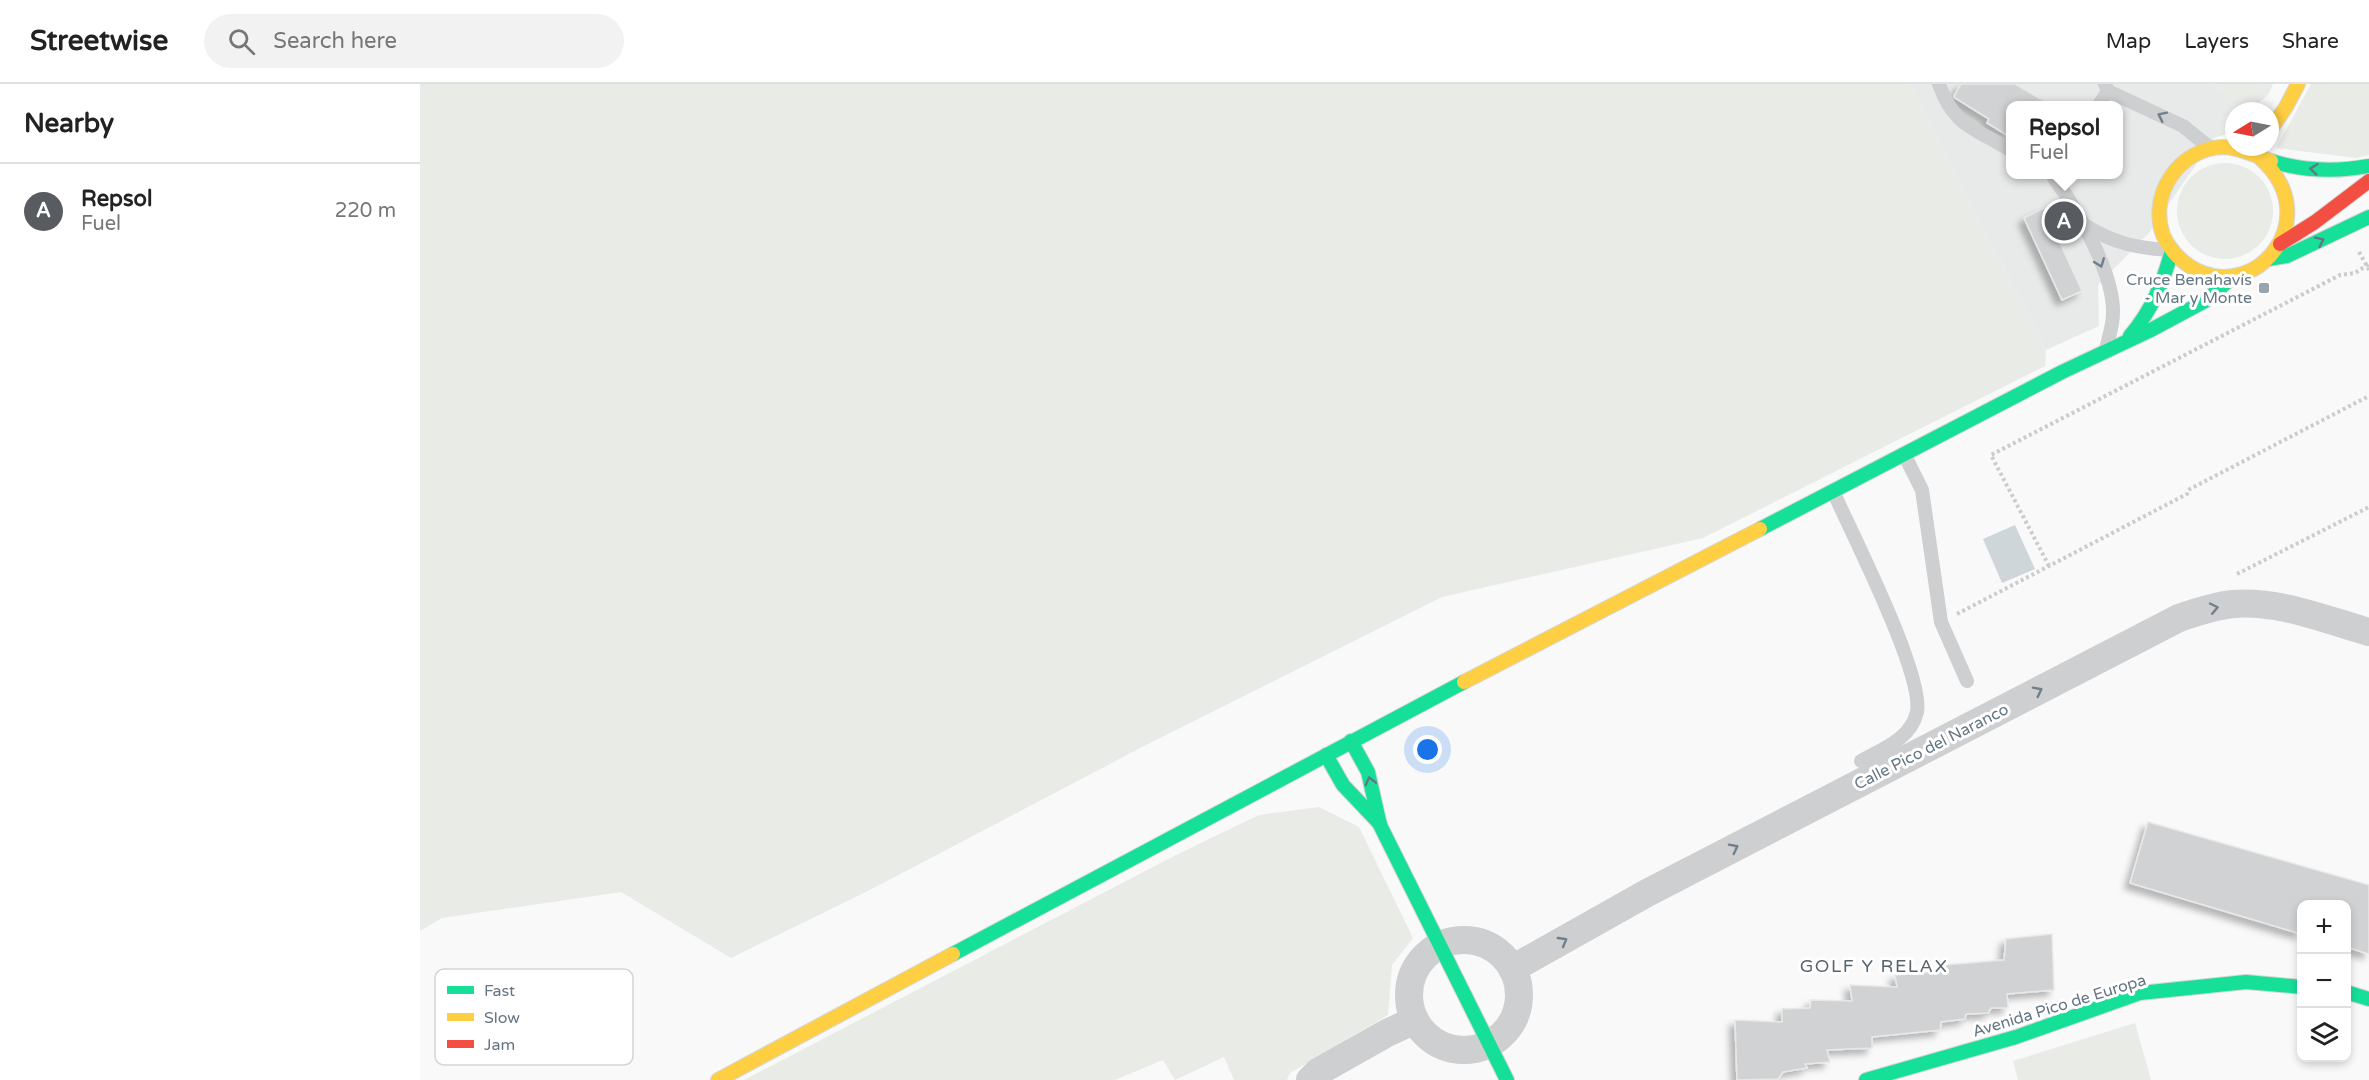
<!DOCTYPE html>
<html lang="en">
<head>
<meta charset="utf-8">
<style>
	body { margin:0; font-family:"Varela Round",sans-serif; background:#f2f2f2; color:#222 }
	.controls { position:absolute; right:18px; bottom:18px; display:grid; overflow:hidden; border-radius:12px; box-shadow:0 3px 9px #0003 }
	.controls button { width:54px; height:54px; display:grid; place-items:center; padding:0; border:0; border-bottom:2px solid #e0e0e0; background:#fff; color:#222; font:30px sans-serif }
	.compass { position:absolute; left:1805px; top:18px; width:54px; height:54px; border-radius:50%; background:#fff; box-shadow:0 3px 9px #0003; rotate:260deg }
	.you { position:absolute; left:1008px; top:666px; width:21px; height:21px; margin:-15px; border:4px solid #fff; border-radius:50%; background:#1a73e8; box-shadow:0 0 0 9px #1a73e833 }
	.badge { display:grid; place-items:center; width:39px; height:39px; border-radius:50%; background:#585c60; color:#fff; font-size:20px; font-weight:700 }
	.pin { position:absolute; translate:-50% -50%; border:3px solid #fff; box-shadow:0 2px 6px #0006 }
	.popup { position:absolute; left:1586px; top:17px; width:117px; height:78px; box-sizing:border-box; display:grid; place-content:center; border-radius:12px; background:#fff; filter:drop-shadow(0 2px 4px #0005); font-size:20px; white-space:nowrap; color:#767676 }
	.popup b { font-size:22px; color:#222 }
	.popup::after { content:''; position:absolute; left:50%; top:100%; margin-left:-12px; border:12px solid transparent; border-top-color:#fff }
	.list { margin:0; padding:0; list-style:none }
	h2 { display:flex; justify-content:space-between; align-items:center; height:78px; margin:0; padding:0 24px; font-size:26px }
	h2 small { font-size:20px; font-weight:400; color:#767676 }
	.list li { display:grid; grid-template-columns:39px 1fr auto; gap:18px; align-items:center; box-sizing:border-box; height:96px; padding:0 24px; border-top:2px solid #e0e0e0 }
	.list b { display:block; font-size:22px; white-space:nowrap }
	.list p { margin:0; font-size:20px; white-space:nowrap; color:#767676 }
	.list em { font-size:20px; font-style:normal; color:#767676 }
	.icon { flex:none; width:33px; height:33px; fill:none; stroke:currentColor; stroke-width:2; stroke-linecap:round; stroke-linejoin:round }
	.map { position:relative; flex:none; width:1949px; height:996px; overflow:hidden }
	header { display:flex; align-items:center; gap:36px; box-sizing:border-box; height:84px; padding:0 30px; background:#fff; border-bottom:2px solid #e0e0e0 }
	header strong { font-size:28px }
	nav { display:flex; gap:33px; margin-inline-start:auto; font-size:21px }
	.search { width:420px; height:54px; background:#f2f2f2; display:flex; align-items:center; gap:15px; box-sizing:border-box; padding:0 21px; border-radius:33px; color:#767676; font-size:22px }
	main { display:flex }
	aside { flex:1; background:#fff }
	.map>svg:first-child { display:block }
	.built { fill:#e8e9e9; fill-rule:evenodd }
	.green { fill:#e8ebe6 }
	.water { fill:#ced6d9 }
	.building { fill:#d0d2d3; stroke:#e8e8e8; stroke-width:1.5; filter:url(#shadow) }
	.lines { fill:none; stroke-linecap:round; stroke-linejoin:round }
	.fast-casing { stroke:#d5d6d7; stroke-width:16 }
	.slow-casing { stroke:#d5d6d7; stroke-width:16 }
	.jam-casing { stroke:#d5d6d7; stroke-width:16 }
	.path { stroke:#cbcccd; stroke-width:4; stroke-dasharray:3 3; stroke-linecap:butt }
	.lane { stroke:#cecfd0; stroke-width:14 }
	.street { stroke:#cecfd0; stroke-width:28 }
	.fast { stroke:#16e098; stroke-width:14 }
	.slow { stroke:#ffcf43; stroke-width:14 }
	.jam { stroke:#f24e42; stroke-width:14 }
	.oneway { stroke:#707f8b }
	.oneway2 { stroke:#657683 }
	.poi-dot { fill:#99a4ac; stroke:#fff; stroke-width:2 }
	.labels { text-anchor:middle; stroke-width:6; stroke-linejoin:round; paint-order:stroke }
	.poi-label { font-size:16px; fill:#657683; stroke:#fff; text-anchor:end }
	.street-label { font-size:16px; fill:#657683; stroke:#fff }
	.neighbourhood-label { font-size:18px; letter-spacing:1.5px; fill:#57646e; stroke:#fff }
	.key { fill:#fff; stroke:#d1d6da; stroke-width:1.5 }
	.key-label { font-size:16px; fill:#657683 }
</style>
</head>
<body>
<header>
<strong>Streetwise</strong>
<div class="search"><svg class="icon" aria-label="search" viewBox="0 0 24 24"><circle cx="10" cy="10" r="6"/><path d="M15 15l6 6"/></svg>Search here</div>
<nav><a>Map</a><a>Layers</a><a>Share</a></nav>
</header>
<main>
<aside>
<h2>Nearby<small></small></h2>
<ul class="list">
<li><span class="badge">A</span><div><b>Repsol</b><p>Fuel</p></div><em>220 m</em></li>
</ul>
</aside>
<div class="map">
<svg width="1949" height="996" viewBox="0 0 1949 996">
	<defs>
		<filter id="shadow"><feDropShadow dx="-5.5" dy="5.5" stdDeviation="3" flood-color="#0004"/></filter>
	</defs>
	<rect width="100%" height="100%" fill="#f9f9f9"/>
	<path class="built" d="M1491,0H1793L1819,27H1814L1813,48L1794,54L1729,149L1678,201L1679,242L1626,266ZM1590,21H1698V90H1590Z"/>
	<g class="green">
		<path d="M0,0H1491L1626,266L1625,282L1283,454L1022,513L726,661L448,807L311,874L201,808L22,834L0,847Z"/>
		<path d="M1793,0H1853L1848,11L1829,27H1819Z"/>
		<path d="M1891,0H1949V71L1936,74L1856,64Z"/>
		<circle cx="1805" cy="127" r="48"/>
		<path d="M899,723L939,743L993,854L972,881L968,931L870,989L867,996H814L804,973L755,996L743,976L695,996H324L758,770L839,731Z"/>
		<path d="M1715,939L1731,996H1598L1593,977Z"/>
	</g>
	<path class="water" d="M1595,441L1615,485L1582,499L1563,455Z"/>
	<g class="building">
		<path d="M1541,0H1595L1631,21H1590V53L1567,39L1569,35L1535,14L1534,12Z"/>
		<path d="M1624,124L1662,207L1642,216L1604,134Z"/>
		<path d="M1728,738L1949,801V870L1926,863V820H1881V850L1710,799Z"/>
		<path d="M1632,850L1634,906L1587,910L1588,924H1571L1568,929L1546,930L1545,935L1521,938L1520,946L1452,953V964L1407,966L1410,978L1385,980L1387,984L1363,988L1358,995L1317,996L1315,936L1362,938V925L1390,924L1391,916L1432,917L1430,901L1477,903L1475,891L1523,887L1525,881L1584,876L1586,855Z"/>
	</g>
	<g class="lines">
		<g class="fast-casing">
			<g id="fast">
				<path d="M1825,66L1829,63"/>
				<path d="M1851,77C1883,87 1916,88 1949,82"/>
				<path d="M1848,175L1867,172L1949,133"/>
				<path d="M1710,252C1732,226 1743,199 1752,166"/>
				<path d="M1340,445L1642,288L1729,247L1785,217L1813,193"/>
				<path d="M931,657L948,688L960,741L1087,996"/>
				<path d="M906,671L923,701L960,740"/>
				<path d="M533,870L1044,598"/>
				<path d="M1926,908L1949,915"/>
				<path d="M1446,996L1596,953L1720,909L1826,898L1882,903"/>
			</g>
		</g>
		<g class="slow-casing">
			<g id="slow">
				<path d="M1850,46L1866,23L1878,0"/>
				<path d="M1840,74C1909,135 1833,224 1769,182C1758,174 1748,163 1743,151C1728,110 1760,64 1803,63C1819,63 1836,72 1851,77"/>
				<path d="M1044,598L1340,445"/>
				<path d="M298,996L533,870"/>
			</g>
		</g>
		<g class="jam-casing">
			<path id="jam" d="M1860,160L1895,138L1949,97"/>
		</g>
		<g class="path">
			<path d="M1939,168L1949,186"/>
			<path d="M1629,482L1571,371L1920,191L1935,189L1949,180"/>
			<path d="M1817,490L1949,423"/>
			<path d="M1537,530L1767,410L1768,406L1949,312"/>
		</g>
		<g class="lane">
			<path d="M1519,0C1534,43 1555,44 1590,66"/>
			<path d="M1685,0L1688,7L1763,42L1789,63"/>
			<path d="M1679,21L1688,7"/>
			<path d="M1636,90L1634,94C1657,125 1694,189 1693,229C1693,241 1689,253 1686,265"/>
			<path d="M1666,142C1694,159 1716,164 1749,166"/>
			<path d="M1484,370L1502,406L1521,538L1547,597"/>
			<path d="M1413,407C1431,448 1504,590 1497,628C1491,655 1462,665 1441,677"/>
		</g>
		<g class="street">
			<circle cx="1044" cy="911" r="55"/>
			<path d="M1092,885L1227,809L1759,534C1776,528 1795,522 1813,520C1859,516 1906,536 1949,548"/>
			<path d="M890,996L898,988L967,949L995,936"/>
		</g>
		<use href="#fast" class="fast"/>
		<use href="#slow" class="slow"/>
		<use href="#jam" class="jam"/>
	</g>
	<defs><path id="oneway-chevron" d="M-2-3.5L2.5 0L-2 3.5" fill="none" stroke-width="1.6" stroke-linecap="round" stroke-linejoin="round" transform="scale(1.5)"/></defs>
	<g class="oneway">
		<use href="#oneway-chevron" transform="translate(1742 32) rotate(-154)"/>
		<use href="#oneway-chevron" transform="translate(1680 179) rotate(69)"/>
		<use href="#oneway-chevron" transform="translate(1794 524) rotate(-12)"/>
		<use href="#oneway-chevron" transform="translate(1618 607) rotate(-27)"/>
		<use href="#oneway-chevron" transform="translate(1314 764) rotate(-27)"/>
		<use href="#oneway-chevron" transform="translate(1143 857) rotate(-30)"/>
	</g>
	<g class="oneway2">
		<use href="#oneway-chevron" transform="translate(1894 85) rotate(-174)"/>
		<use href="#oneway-chevron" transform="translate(1900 157) rotate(-26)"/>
		<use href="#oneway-chevron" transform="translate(950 697) rotate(-104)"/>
	</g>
	<rect class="poi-dot" x="1838" y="198" width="12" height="12" rx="3"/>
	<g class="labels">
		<g class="poi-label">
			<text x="1832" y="201">Cruce Benahavís<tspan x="1832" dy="18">- Mar y Monte</tspan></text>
		</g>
		<g class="street-label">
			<text transform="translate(1511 662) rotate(-27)" y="6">Calle Pico del Naranco</text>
			<text transform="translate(1639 921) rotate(-17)" y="6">Avenida Pico de Europa</text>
		</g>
		<g class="neighbourhood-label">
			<text x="1454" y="888">GOLF Y RELAX</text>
		</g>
	</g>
	<rect x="15" y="885" width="198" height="96" rx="9" class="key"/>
	<rect x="27" y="902" width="27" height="8" fill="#16e098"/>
	<rect x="27" y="929" width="27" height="8" fill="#ffcf43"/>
	<rect x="27" y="956" width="27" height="8" fill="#f24e42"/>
	<g class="key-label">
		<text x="64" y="912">Fast</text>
		<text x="64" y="939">Slow</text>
		<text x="64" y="966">Jam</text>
	</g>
</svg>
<div class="controls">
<button>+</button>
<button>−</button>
<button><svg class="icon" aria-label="layers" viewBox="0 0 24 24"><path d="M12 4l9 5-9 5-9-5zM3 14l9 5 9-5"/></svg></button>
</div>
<svg class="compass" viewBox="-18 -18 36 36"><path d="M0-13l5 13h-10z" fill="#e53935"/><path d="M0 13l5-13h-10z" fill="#767676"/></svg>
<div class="you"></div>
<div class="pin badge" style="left:1644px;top:137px">A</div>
<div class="popup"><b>Repsol</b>Fuel</div>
</div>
</main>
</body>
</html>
